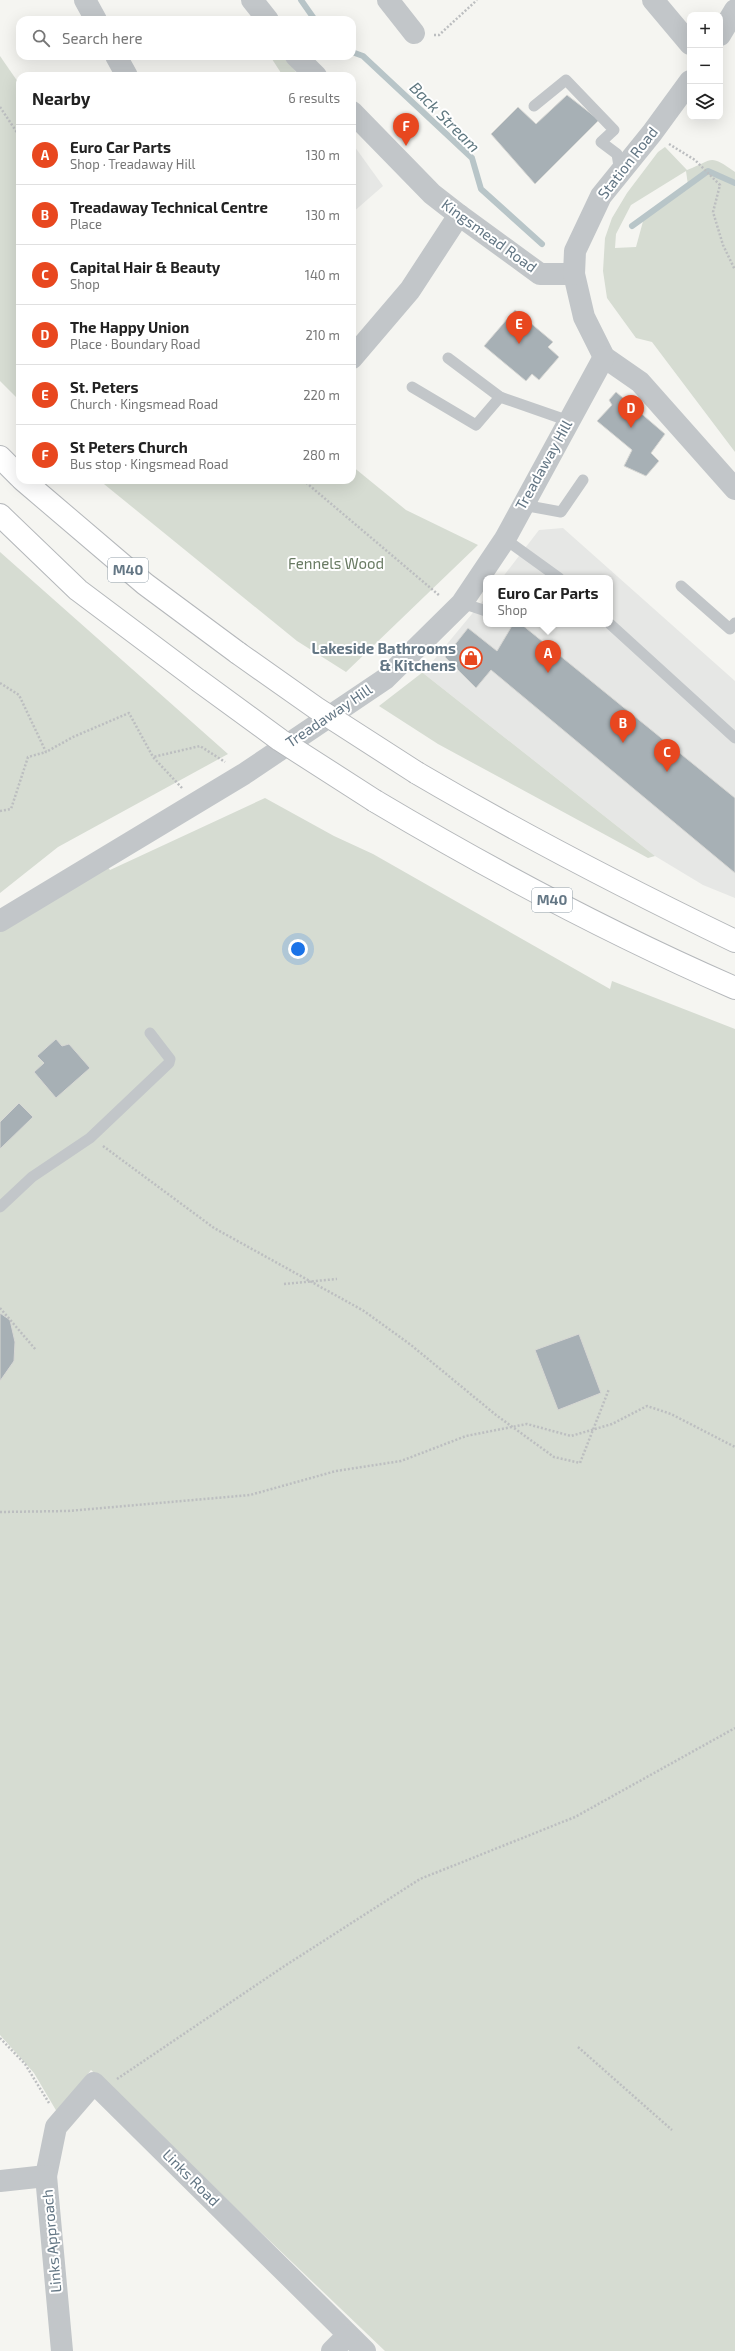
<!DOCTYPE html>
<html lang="en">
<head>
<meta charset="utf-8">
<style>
	body { margin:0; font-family:"Exo 2",sans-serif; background:#f2f2f2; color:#222 }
	.controls { position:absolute; right:12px; top:12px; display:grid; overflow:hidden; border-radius:8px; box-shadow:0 4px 16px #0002 }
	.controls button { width:36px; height:36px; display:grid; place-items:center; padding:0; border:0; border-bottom:1px solid #e0e0e0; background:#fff; color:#222; font:20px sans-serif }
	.you { position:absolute; left:298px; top:949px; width:14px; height:14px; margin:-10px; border:3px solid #fff; border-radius:50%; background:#1a73e8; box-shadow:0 0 0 6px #1a73e833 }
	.badge { display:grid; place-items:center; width:26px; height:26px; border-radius:50%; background:#e8471f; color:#fff; font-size:13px; font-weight:700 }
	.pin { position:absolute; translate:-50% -33px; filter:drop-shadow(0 1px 2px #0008) }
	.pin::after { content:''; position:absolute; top:21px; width:14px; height:12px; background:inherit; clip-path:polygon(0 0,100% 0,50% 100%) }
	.popup { position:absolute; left:483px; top:575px; width:130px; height:52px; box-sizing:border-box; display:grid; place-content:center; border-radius:8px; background:#fff; filter:drop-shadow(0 1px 3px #0005); font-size:13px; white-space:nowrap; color:#767676 }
	.popup b { font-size:15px; color:#222 }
	.popup::after { content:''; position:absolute; left:50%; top:100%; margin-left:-8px; border:8px solid transparent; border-top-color:#fff }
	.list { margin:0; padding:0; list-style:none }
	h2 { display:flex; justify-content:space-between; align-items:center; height:52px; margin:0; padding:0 16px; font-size:17px }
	h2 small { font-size:13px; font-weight:400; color:#767676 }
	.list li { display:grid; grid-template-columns:26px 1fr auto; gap:12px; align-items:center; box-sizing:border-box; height:60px; padding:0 16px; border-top:1px solid #e0e0e0 }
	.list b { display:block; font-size:15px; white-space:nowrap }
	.list p { margin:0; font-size:13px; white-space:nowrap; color:#767676 }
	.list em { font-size:13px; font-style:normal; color:#767676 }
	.icon { flex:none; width:22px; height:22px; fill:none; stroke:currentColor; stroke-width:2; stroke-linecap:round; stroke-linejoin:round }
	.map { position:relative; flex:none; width:735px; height:2351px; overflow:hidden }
	.search { position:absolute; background:#fff; box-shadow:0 4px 16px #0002; left:16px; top:16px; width:340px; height:44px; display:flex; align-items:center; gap:10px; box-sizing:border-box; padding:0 14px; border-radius:12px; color:#767676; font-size:15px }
	.panel { position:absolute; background:#fff; box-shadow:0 4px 16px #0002; left:16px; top:72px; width:340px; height:412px; border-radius:12px }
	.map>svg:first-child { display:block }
	.built { fill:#e6e7e5 }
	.green { fill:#d6dcd2; fill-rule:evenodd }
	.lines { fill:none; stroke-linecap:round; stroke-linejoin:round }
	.stream { stroke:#b8c5c8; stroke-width:6 }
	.building { fill:#a7b0b5; stroke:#d7d7d4 }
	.highway-casing { stroke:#b5b8bb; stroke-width:24 }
	.path { stroke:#bcbec0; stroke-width:2.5; stroke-dasharray:2 2; stroke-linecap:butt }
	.lane { stroke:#c2c6c9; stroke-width:11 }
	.street { stroke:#c2c6c9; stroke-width:22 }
	.highway { stroke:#fff; stroke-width:22 }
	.highway-bridge-casing { stroke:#b5b8bb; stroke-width:24; stroke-linecap:butt }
	.highway-bridge { stroke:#fff; stroke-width:22 }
	.labels { text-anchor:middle; stroke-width:4; stroke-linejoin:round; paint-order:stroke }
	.shield { fill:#fff; stroke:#929fa9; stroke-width:1 }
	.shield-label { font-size:14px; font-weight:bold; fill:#637684 }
	.street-label { font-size:15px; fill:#637684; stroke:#fff }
	.park-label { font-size:15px; fill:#687a62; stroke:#fff }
	.poi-label { font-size:15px; font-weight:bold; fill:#637684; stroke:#fff; text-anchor:end }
	.water-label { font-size:16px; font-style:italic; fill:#5f7880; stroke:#fff }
</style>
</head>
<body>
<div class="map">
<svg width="735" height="2351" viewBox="0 0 735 2351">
	<rect width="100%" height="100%" fill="#f5f5f1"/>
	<g class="built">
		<path d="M352,143L383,186L352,213Z"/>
		<path d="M563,528L735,681V898L703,885L655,856L423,673L486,597V624H610V578H502L539,530Z"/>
	</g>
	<g class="green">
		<path d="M0,56L20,85V401L0,381Z"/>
		<path d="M270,56H284L299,76H283Z"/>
		<path d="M665,147L687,170C714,160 708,153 735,172V452L652,342L636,338L607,298L603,271L605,238L612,218L627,193L658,152ZM686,171L688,185L645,214L636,247L615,248L616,234L631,205Z"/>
		<path d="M352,466L406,510L478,545L346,672L297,641L99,480H352Z"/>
		<path d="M0,552L228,754L58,847L0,893Z"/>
		<path d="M423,672V673L655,856L648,858L438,744L379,706Z"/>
		<path d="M265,798L334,836L373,854L610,989L612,981L735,1029V2351H385L91,2070L57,2112L34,2073L0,2035V926L105,863L110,870Z"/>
	</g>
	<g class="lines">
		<g class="stream">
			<path d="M301,0L315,20"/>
			<path d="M352,52L363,56L472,158L481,189L542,244"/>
			<path d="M632,226L708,171L735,183"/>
		</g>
	</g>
	<g class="building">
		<path d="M567,95L599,120L535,184L491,134L518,107L536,124Z"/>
		<path d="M515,310L553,342L548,347L559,357L539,380L532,374L526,381L484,346Z"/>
		<path d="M616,392L665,434L651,453L659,461L646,476L624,466L632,450L597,421L612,405L609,400Z"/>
		<path d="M513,624H521L735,798V873L491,670L476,688L445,657L468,628L497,651Z"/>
		<path d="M56,1039L62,1046L69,1044L90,1068L56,1098L34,1072L44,1063L37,1056Z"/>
		<path d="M19,1103L33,1117L0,1149V1122Z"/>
		<path d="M0,1313L10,1320L15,1342L14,1361L0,1381Z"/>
		<path d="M579,1334L601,1393L558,1410L535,1350Z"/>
	</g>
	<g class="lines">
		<g class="highway-casing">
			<g id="highway">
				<path d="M0,457L20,477"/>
				<path d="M23,480L145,584L238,653"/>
				<path d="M0,515L78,590L198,680"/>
				<path d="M417,773C521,834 627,889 735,941"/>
				<path d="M375,801C491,870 611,934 735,988"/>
			</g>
		</g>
		<g class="path">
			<path d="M434,35H439L477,0"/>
			<path d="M0,107L20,137"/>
			<path d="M669,144L695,160L720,185L713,212L723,245L735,270"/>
			<path d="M303,480L440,596"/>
			<path d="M0,683L19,695L46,752L73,737L129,713L153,757"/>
			<path d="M182,788L153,757L200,746L225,762"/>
			<path d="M0,811L11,809L28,757L46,752"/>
			<path d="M103,1146L214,1228L364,1311L411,1345L496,1415L554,1457L580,1463L609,1389"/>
			<path d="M284,1284L337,1279"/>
			<path d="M0,1308L36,1350"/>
			<path d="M0,1512L68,1511L250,1495L336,1471L401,1461L466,1436L527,1424L571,1436L612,1424L647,1406L671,1414L735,1447"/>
			<path d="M0,2038L25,2064L49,2103"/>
			<path d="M578,2047L672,2130"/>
			<path d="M117,2079L283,1967L420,1879L575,1817L735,1728"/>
		</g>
		<g class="lane">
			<path d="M534,106L566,80L614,130L601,142L617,154L620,172"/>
			<path d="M448,358L500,397L569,421"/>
			<path d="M412,387L476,425L500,397"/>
			<path d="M523,505L561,512L583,480"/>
			<path d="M505,539L559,578"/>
			<path d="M681,586L730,629L735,623"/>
			<path d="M462,603L486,611"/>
			<path d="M610,624L735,738"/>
			<path d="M0,1207L32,1177L90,1138L169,1063L170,1059L150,1033"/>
		</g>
		<g class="street">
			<path d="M85,0L96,20"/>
			<path d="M252,0L268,20"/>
			<path d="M388,0L414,33"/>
			<path d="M653,0L690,44"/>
			<path d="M720,35L735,10"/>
			<path d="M116,56L127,76"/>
			<path d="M296,56L316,76"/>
			<path d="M352,112L432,194L459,215L540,274H574L584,317L604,357L640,382L735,489"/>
			<path d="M574,274L575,251L601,196L652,133L690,81"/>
			<path d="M352,358L410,290L459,215"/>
			<path d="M0,921L244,774L385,679L462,603L505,539L604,357"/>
			<path d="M46,2176L56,2127L94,2083L365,2351"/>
			<path d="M0,2181L46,2176L62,2351"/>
			<path d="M332,2351L348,2335"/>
		</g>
		<use href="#highway" class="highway"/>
		<g class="highway-bridge-casing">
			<g id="highway-bridge">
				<path d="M238,653L316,708L417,773"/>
				<path d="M198,680L280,740L375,801"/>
			</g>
		</g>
		<use href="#highway-bridge" class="highway-bridge"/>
	</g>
	<defs>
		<g id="shop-ring" transform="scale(1.15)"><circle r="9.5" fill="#fff" stroke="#e8471f" stroke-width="1.5"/><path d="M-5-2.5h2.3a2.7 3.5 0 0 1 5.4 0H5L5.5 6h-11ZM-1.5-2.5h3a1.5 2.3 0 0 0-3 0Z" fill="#e8471f"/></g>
	</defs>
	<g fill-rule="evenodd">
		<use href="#shop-ring" x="471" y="658"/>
	</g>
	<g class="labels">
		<g class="shield">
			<rect x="108" y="558" width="40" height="24" rx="3"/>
			<rect x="532" y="888" width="40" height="24" rx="3"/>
		</g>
		<g class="shield-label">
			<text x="128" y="575">M40</text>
			<text x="552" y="905">M40</text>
		</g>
		<g class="street-label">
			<text transform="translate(628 163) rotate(-52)" y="5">Station Road</text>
			<text transform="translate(489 236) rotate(36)" y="5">Kingsmead Road</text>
			<text transform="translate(544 465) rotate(-61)" y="5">Treadaway Hill</text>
			<text transform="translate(329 716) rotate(-34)" y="5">Treadaway Hill</text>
			<text transform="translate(191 2178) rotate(45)" y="5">Links Road</text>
			<text transform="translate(52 2241) rotate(-95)" y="5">Links Approach</text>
		</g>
		<g class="park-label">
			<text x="336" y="569">Fennels Wood</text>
		</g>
		<g class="poi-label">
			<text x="456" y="654">Lakeside Bathrooms<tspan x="456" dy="17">&amp; Kitchens</tspan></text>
		</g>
		<g class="water-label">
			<text transform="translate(445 117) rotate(45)" y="6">Back Stream</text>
		</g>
	</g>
</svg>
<div class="controls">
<button>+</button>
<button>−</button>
<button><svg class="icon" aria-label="layers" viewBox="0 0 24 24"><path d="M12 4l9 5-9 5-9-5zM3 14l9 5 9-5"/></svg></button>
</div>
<div class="you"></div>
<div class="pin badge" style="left:548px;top:673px">A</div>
<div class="popup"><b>Euro Car Parts</b>Shop</div>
<div class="pin badge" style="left:623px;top:743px">B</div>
<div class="pin badge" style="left:667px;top:772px">C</div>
<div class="pin badge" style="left:631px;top:428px">D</div>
<div class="pin badge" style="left:519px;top:344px">E</div>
<div class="pin badge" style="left:406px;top:146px">F</div>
<div class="search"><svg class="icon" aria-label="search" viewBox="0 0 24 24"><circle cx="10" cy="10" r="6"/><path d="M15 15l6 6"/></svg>Search here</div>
<section class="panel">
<h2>Nearby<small>6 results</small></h2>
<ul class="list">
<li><span class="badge">A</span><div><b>Euro Car Parts</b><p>Shop · Treadaway Hill</p></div><em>130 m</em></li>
<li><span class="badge">B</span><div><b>Treadaway Technical Centre</b><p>Place</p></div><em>130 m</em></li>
<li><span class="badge">C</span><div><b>Capital Hair &amp; Beauty</b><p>Shop</p></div><em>140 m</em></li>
<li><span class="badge">D</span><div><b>The Happy Union</b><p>Place · Boundary Road</p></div><em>210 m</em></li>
<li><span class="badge">E</span><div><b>St. Peters</b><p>Church · Kingsmead Road</p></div><em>220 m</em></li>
<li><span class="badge">F</span><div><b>St Peters Church</b><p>Bus stop · Kingsmead Road</p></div><em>280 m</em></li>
</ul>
</section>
</div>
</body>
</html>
